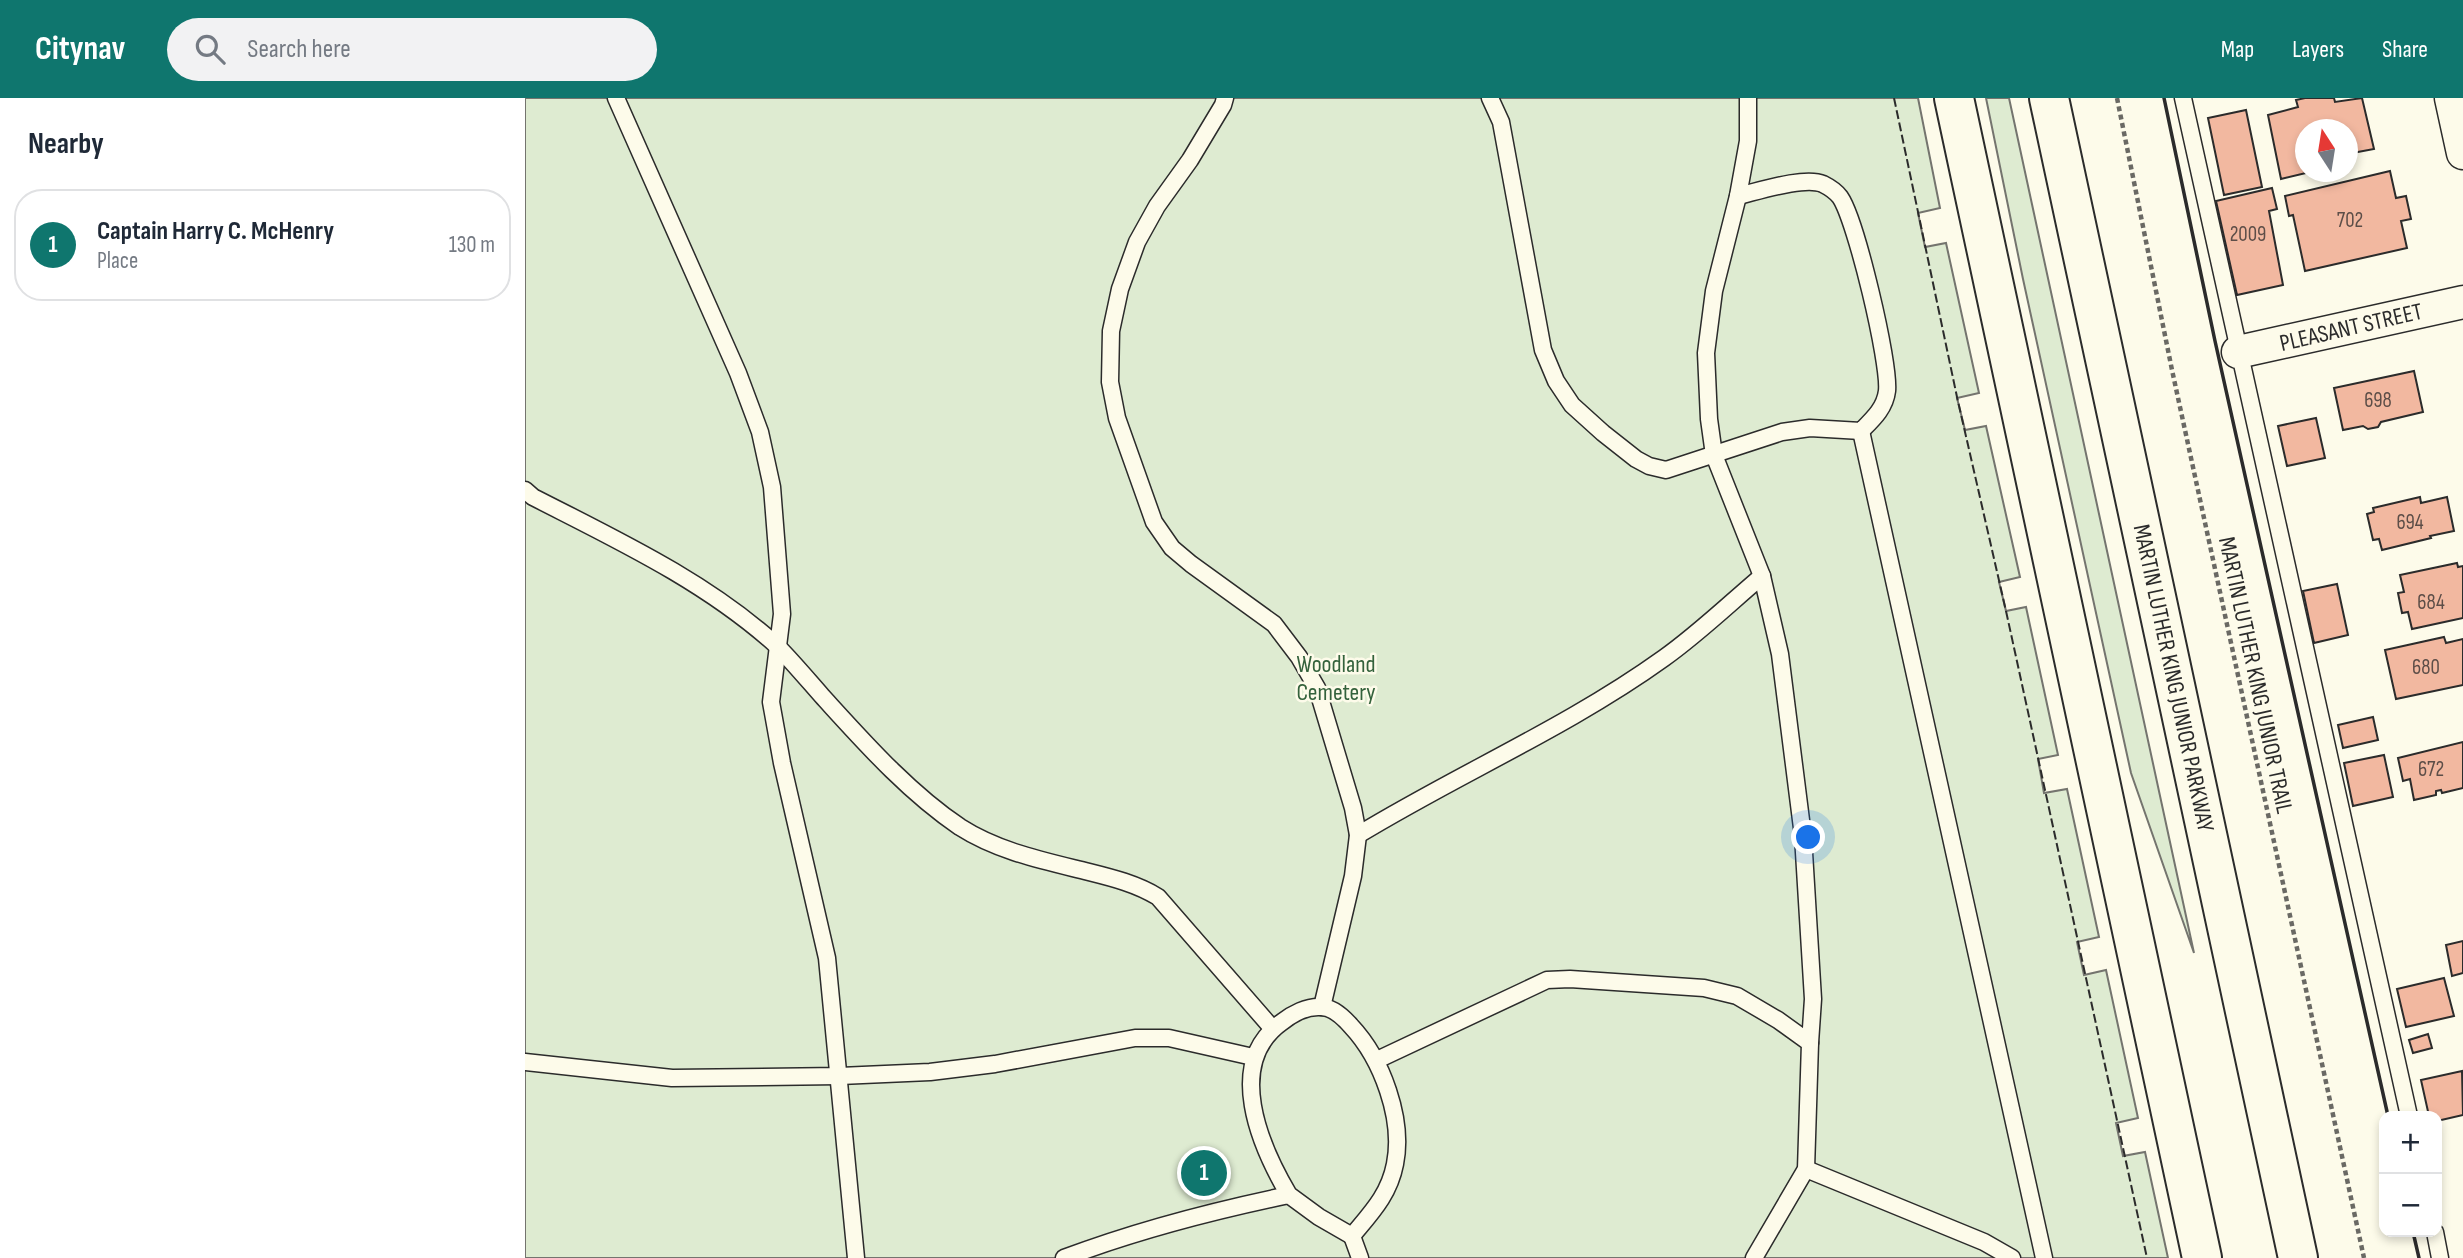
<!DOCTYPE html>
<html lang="en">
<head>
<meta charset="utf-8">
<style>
	body { margin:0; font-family:"Sofia Sans Condensed",sans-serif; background:#f2f2f3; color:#1f2937 }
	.controls { position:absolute; right:21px; bottom:21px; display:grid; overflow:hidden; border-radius:14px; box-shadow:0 4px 10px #0003 }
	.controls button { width:63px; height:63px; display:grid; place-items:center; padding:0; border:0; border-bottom:2px solid #e0e1e3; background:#fff; color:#1f2937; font:35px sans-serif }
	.compass { position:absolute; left:1770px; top:21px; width:63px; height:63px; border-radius:50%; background:#fff; box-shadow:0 4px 10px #0003; rotate:348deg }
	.you { position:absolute; left:1284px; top:740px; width:24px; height:24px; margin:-18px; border:5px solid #fff; border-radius:50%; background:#1a73e8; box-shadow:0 0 0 10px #1a73e833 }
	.badge { display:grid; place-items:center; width:46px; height:46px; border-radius:50%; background:#0f766e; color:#fff; font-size:23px; font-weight:700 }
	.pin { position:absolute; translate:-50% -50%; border:4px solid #fff; box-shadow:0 2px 7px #0006 }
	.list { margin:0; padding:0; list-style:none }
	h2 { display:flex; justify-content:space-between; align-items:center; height:91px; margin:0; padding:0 28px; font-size:30px }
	h2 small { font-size:23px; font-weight:400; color:#747a83 }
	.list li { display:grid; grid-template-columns:46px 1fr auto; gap:21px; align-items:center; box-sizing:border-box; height:112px; margin:0 14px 14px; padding:0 14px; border:2px solid #e0e1e3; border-radius:28px }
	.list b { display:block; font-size:26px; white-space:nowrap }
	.list p { margin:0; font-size:23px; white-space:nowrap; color:#747a83 }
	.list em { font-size:23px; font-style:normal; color:#747a83 }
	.icon { flex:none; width:38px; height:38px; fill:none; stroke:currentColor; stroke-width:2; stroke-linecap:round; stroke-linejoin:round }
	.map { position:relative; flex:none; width:1938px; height:1160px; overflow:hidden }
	header { display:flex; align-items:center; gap:42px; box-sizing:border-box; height:98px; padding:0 35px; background:#0f766e; color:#fff }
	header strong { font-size:33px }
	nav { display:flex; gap:38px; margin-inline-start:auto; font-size:24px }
	.search { width:490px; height:63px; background:#f2f2f3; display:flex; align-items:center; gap:18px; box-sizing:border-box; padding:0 24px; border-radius:38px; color:#747a83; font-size:26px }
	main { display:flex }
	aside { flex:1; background:#fff }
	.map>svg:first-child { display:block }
	.green { fill:#deebd1; stroke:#74746e; stroke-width:2 }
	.building { fill:#f2b8a0; stroke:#2b2b2b; stroke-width:2 }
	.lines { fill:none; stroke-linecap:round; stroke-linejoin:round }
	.service-casing { stroke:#2b2b2b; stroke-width:19 }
	.minor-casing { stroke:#2b2b2b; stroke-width:35 }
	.primary-casing { stroke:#2b2b2b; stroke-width:42 }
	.path { stroke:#6a6964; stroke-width:4.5; stroke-dasharray:5 3.5; stroke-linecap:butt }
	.service { stroke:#fdfbea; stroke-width:16 }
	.minor { stroke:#fdfbea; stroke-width:32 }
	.primary { stroke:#fdfbea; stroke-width:38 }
	.fence { stroke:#2b2b2b; stroke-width:2; stroke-dasharray:9 3.5; stroke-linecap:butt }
	.wall { stroke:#2b2b2b; stroke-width:3.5 }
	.labels { text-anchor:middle; stroke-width:5; stroke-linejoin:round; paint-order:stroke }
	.number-label { font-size:21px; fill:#5d4e48 }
	.street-label { font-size:24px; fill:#2b2b2b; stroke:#fdfbea }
	.park-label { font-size:24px; fill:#34623c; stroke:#fdfbea }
</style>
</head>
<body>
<header>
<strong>Citynav</strong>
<div class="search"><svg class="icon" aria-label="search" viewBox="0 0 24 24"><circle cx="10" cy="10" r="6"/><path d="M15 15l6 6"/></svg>Search here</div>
<nav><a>Map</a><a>Layers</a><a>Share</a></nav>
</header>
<main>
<aside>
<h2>Nearby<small></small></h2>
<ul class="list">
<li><span class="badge">1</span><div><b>Captain Harry C. McHenry</b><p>Place</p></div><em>130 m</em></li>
</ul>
</aside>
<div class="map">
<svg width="1938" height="1160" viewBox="0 0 1938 1160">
	<rect width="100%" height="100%" fill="#fdfbea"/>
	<g class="green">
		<path d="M0,0H1393L1415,110L1393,115L1400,149L1421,145L1454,295L1432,300L1440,332L1461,328L1495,479L1474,484L1481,513L1501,509L1533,657L1513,661L1519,695L1542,691L1574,839L1552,844L1559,877L1581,872L1613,1020L1591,1025L1598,1058L1620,1054L1643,1160H0Z"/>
		<path d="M1461,0H1484L1669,855L1606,675L1498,181Z"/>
	</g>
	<g class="building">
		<path d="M1780,0H1809L1810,4L1837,0L1849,51L1822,56V32H1780V64H1779L1781,75L1756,81L1743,17L1773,9L1771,2Z"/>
		<path d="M1721,12L1737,89L1699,97L1683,20Z"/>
		<path d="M1865,73L1871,100L1881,98L1886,121L1876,123L1882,150L1780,173L1768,117L1764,118L1760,98Z"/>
		<path d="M1747,90L1752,111L1744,113L1758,187L1712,197L1691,103Z"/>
		<path d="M1889,273L1898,314L1856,324L1853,329L1843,331L1838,328L1818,332L1809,290Z"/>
		<path d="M1791,320L1800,360L1762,368L1753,328Z"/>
		<path d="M1895,399L1896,405L1922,399L1929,433L1905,438L1906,440L1857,452L1854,441L1848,442L1842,416L1849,414L1848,410Z"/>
		<path d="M1932,465L1933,469L1938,468V520L1887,531L1883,514L1877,515L1873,495L1879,494L1875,477Z"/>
		<path d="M1812,486L1823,537L1789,545L1778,493Z"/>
		<path d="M1919,539L1921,545L1938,541V587L1871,601L1860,552Z"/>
		<path d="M1848,619L1853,642L1818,650L1813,627Z"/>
		<path d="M1938,644V690L1917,695L1916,692L1911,693V697L1889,702L1885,681L1878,683L1873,660Z"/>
		<path d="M1859,657L1868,699L1828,708L1819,665Z"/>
		<path d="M1938,843V875L1927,878L1921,847Z"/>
		<path d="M1919,880L1929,918L1881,929L1872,891Z"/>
		<path d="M1903,936L1907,950L1888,955L1884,942Z"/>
		<path d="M1937,973L1938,1017L1912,1023V1018H1904L1896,982Z"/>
	</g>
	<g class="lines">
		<g class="service-casing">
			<g id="service">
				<path d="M91,0L213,275L235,334L247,389L257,516L246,604L257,665L302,860L331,1160"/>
				<path d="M700,0L698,7L665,62L632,108L612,144L595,191L586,233L585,284L592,320L629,424L647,450L666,466L749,526L774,559L792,590L828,710L833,737L828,778L797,909"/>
				<path d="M965,0L976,24L1018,252L1031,283L1047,307L1078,335L1111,361L1124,368L1141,372L1257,334L1285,330L1336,333C1348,321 1360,310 1362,293C1365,265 1331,122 1315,99C1312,95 1304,89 1298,86C1280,78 1234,93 1213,98"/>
				<path d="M1223,0V43L1213,98L1189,193L1181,255L1184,321L1189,357L1237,478L1255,556L1278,738L1288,901L1285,945"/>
				<path d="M1658,0L1884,1018"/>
				<path d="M1336,333L1519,1160"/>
				<path d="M0,392L8,399C92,442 180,483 251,547C267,563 282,581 297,598C339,644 383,694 435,729C474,754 520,763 564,774C588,780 612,786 633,799L747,930"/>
				<path d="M833,737C933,676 1043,629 1139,560C1173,536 1205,505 1237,478"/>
				<path d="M852,962L1022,882L1045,881L1179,890L1212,898L1253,922L1285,945L1281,1071L1229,1160"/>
				<path d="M0,964L147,980L315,978L405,974L470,966L610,940H644L728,959"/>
				<path d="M1281,1071L1459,1144L1487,1160"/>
				<path d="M1910,1134L1915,1160"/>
				<path d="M827,1138L835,1160"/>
				<path d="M539,1160C613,1132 687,1113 764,1097L794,1119L827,1138C846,1115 864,1097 870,1066C879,1021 857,961 826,928C819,920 808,909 796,909C782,908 767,916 757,924C699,965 735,1048 764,1097"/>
			</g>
		</g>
		<g class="minor-casing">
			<g id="minor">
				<path d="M1926,0L1938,55"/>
				<path d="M1713,254L1938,204"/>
			</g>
		</g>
		<g class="primary-casing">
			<g id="primary">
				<path d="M1429,0L1677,1160"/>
				<path d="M1524,0L1773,1160"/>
			</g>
		</g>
		<path class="path" d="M1592,0L1647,272L1839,1160"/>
		<use href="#service" class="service"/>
		<use href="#minor" class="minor"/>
		<use href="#primary" class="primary"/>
		<path class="fence" d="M1369,0L1432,299L1481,513L1622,1160"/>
		<g class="wall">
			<path d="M1639,0L1690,243L1863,1018"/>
			<path d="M1888,1134L1894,1160"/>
		</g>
	</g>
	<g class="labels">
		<g class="number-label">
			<text x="1825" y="129">702</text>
			<text x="1723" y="143">2009</text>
			<text x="1853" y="309">698</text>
			<text x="1885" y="431">694</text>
			<text x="1906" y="511">684</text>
			<text x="1901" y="576">680</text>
			<text x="1906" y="678">672</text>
		</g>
		<g class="street-label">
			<text transform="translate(1826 229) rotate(-13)" y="8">PLEASANT STREET</text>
			<text transform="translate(1731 577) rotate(78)" y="8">MARTIN LUTHER KING JUNIOR TRAIL</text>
			<text transform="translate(1649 580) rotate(78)" y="8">MARTIN LUTHER KING JUNIOR PARKWAY</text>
		</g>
		<g class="park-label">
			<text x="811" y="574">Woodland<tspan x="811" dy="28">Cemetery</tspan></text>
		</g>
	</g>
</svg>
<div class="controls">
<button>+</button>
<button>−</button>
</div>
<svg class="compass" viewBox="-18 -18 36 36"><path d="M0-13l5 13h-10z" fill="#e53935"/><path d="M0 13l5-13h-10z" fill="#747a83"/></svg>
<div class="you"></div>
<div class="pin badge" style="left:679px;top:1075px">1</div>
</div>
</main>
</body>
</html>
